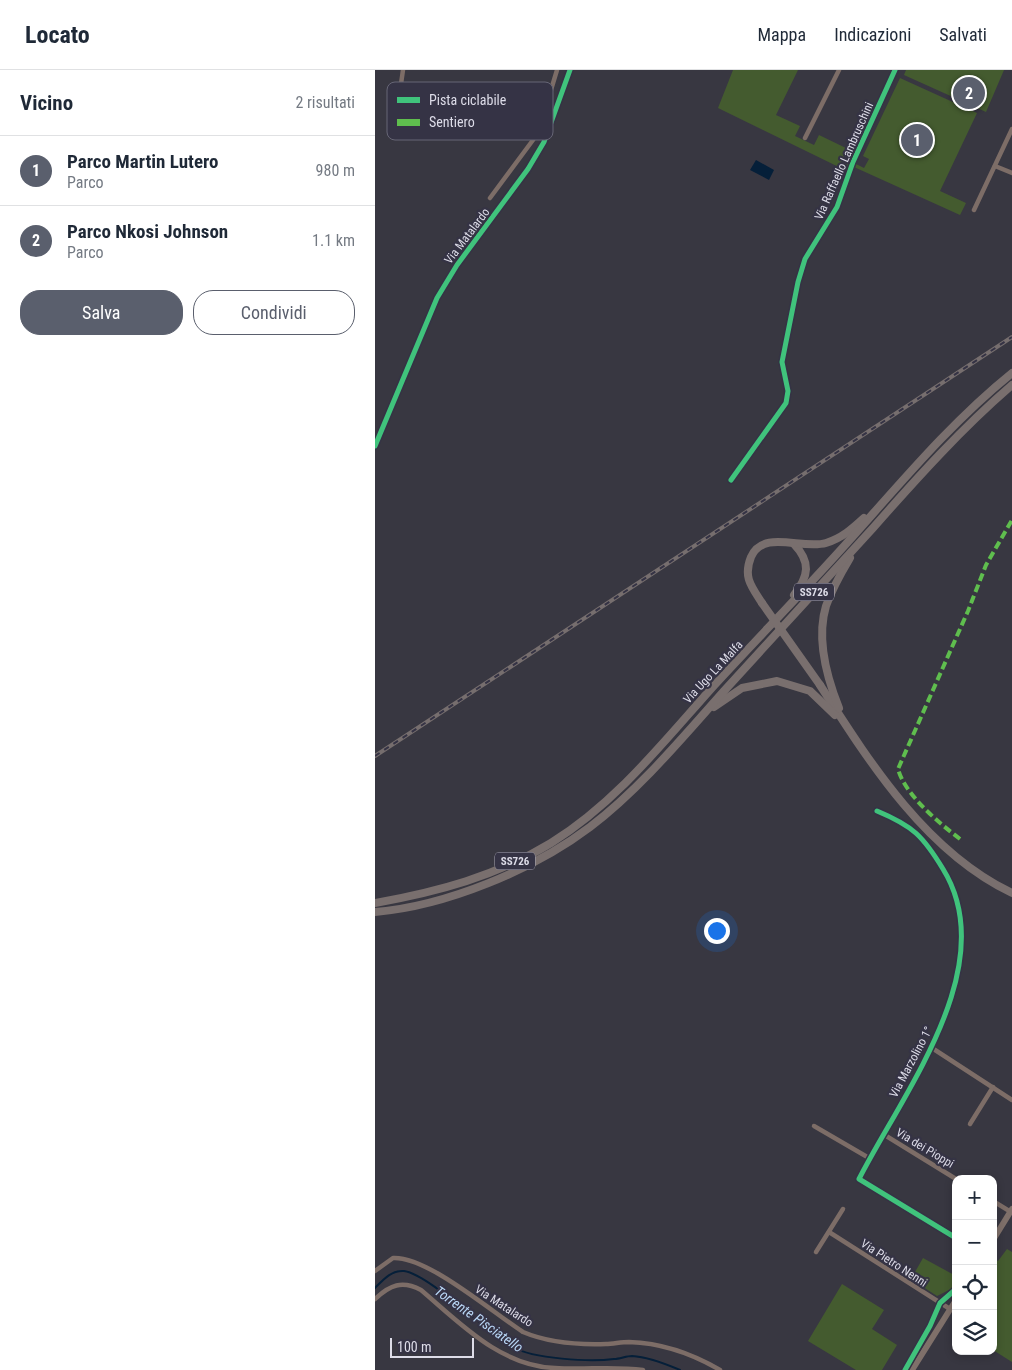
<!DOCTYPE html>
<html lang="it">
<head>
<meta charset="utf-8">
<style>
	body { margin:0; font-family:"Roboto Condensed",sans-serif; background:#f6f6f7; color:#1f2937 }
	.controls { position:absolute; right:15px; bottom:15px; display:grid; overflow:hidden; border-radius:10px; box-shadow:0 2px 8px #0003 }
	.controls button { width:45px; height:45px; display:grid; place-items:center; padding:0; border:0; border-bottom:1px solid #e0e1e3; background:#fff; color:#1f2937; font:25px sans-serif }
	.scale { position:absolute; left:15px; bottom:12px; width:84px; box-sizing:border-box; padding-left:5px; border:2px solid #dddce8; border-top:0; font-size:14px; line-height:18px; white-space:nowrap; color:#dddce8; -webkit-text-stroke:4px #353345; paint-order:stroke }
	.you { position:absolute; left:341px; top:860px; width:18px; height:18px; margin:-12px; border:4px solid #fff; border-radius:50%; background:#1a73e8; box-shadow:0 0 0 8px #1a73e833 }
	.badge { display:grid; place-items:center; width:32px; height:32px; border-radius:50%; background:#5a5f6d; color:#fff; font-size:16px; font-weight:700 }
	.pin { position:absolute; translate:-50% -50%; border:2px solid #fff; box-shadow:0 1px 5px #0006 }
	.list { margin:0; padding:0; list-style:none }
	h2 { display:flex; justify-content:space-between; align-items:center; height:65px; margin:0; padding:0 20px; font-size:21px }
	h2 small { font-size:16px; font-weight:400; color:#747a83 }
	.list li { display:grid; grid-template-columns:32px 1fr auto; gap:15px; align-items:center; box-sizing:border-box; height:70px; padding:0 20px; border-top:1px solid #e0e1e3 }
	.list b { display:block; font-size:19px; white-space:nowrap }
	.list p { margin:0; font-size:16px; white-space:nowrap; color:#747a83 }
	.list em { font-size:16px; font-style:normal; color:#747a83 }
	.actions { display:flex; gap:10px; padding:15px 20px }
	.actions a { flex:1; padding:11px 0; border:1px solid #5a5f6d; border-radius:20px; text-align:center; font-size:18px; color:#5a5f6d }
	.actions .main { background:#5a5f6d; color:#fff }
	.icon { flex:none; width:28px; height:28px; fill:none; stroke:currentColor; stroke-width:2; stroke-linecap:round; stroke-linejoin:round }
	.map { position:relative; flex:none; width:637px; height:1300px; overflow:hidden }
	header { display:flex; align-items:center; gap:30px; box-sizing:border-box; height:70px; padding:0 25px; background:#fff; border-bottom:1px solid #e0e1e3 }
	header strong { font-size:24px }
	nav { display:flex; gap:28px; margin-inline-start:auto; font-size:18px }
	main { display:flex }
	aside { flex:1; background:#fff }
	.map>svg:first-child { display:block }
	.green { fill:#445b2f }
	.water { fill:#051f39 }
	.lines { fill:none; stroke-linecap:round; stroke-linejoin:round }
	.stream { stroke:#051f39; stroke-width:2 }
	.minor { stroke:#7d6d67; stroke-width:4.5 }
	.secondary { stroke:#7f706a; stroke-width:6 }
	.trunk { stroke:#796f6e; stroke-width:8 }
	.rail-casing { stroke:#766e6e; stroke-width:4 }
	.rail { stroke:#353345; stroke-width:2; stroke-dasharray:5.5; stroke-linecap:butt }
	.trunk-bridge { stroke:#796f6e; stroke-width:8 }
	.quiet { stroke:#5fbe4e; stroke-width:4; stroke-dasharray:8 4; stroke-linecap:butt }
	.cycleway-casing { stroke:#353345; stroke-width:8 }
	.cycleway { stroke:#40c37c; stroke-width:5 }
	.labels { text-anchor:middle; stroke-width:4.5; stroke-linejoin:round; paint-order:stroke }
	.shield { fill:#353345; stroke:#aba9b7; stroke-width:1 }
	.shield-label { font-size:11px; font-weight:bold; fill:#dddce8 }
	.street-label { font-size:12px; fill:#dddce8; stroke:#353345 }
	.water-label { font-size:14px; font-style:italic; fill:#bad8f7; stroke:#353345 }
	.key { fill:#353345; stroke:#676676; stroke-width:1 }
	.key-label { font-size:14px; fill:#dddce8 }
</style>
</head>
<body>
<header>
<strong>Locato</strong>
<nav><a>Mappa</a><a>Indicazioni</a><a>Salvati</a></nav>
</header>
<main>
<aside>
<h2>Vicino<small>2 risultati</small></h2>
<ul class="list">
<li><span class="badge">1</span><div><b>Parco Martin Lutero</b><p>Parco</p></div><em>980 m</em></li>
<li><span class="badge">2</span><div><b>Parco Nkosi Johnson</b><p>Parco</p></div><em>1.1 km</em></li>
</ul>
<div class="actions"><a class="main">Salva</a><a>Condividi</a></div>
</aside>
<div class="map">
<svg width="637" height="1300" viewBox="0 0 637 1300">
	<rect width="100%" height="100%" fill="#383741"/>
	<g class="green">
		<path d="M358,0H423L401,45L425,56L420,66L439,75L444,65L473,79L469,88L489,98L494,89L488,86L525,8L602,43L565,121L591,133L585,145L479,97L474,102L343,38Z"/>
		<path d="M531,0H629L611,42L529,5Z"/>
		<path d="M632,1179L637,1182V1292L618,1280V1188L623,1191Z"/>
		<path d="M548,1188L581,1206L580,1217L562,1226L536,1209Z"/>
		<path d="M467,1214L509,1240L497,1259L522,1275L507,1300H481L433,1271Z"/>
	</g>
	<path class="water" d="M381,90L399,100L394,110L375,100Z"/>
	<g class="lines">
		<path class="stream" d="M0,1218C8,1210 16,1200 29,1201C55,1205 110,1261 138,1277C158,1289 215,1292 239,1289C245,1289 251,1286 257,1286C273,1287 291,1294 305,1300"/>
		<g class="minor">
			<path d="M28,0L26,14L28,20"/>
			<path d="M430,68L464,0"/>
			<path d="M620,96L637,103"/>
			<path d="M115,128L158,70L166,53L182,0"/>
			<path d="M599,140L637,59"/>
			<path d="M0,376L62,228L82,195L153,99L169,72L195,0"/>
			<path d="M356,410L411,333L413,321L407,292L423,212L430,189L462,137L478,92L520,0"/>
			<path d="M502,741C538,756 548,766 568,799C628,896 527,1024 484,1109L581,1168"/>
			<path d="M557,978L637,1030"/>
			<path d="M595,1054L618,1017"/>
			<path d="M439,1056L494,1088"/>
			<path d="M508,1064L581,1109"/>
			<path d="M618,1131L636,1142"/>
			<path d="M454,1162L575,1239"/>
			<path d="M441,1182L468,1139"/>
			<path d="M0,1201L18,1188C52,1186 117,1242 148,1262C174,1273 202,1275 231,1274C238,1274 246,1272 254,1272C287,1273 316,1283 345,1300"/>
			<path d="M0,1229C15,1215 27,1210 46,1220C85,1253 125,1296 180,1298C209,1300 239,1296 268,1300"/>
		</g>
		<g class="secondary">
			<path d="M618,1170L637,1139"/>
			<path d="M537,1300L581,1230"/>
		</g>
		<g class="trunk">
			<path d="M419,474C436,492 434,506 419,525"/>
			<path d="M387,533C376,516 368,507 376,487C388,459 427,480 451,473C467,468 477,459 489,448"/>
			<path d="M445,615C495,693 551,782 637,823"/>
			<path d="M339,637L367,618L402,611L435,621L460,645"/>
			<path d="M464,638C452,608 441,569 451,536C457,519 466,503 475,488"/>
			<path d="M0,833C62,822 122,806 176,773C240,733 286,675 335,620C380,571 427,523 471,474C524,415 576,352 637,303"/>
			<path d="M0,842C71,836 158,800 215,757C264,720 308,667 349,621C399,567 448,512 498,458C542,408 587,358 637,315"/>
		</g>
		<g class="rail-casing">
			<path id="rail" d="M0,686L637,267"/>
		</g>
		<use href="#rail" class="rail"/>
		<path class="trunk-bridge" d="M387,533L445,615"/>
		<path class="quiet" d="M585,769C564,753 530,725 523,699L593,541L611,495L637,450"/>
		<g class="cycleway-casing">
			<g id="cycleway">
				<path d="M0,376L62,228L82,195L153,99L169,72L195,0"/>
				<path d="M356,410L411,333L413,321L407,292L423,212L430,189L462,137L478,92L520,0"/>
				<path d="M502,741C538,756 548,766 568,799C628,896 527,1024 484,1109L581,1168"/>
				<path d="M530,1300L555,1256L565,1233L581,1219"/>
			</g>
		</g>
		<use href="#cycleway" class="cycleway"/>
	</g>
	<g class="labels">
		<g class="shield">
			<rect x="419" y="513.5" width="40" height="17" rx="4"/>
			<rect x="120" y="782.5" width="40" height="17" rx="4"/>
		</g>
		<g class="shield-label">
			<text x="439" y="526">SS726</text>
			<text x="140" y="795">SS726</text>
		</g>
		<g class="street-label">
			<text transform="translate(469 91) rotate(-66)" y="4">Via Raffaello Lambruschini</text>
			<text transform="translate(92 166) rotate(-53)" y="4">Via Matalardo</text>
			<text transform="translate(338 602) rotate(-47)" y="4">Via Ugo La Malfa</text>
			<text transform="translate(536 992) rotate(-62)" y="4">Via Marzolino 1°</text>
			<text transform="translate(550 1078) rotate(31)" y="4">Via dei Pioppi</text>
			<text transform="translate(519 1193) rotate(33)" y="4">Via Pietro Nenni</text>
			<text transform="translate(129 1236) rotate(33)" y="4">Via Matalardo</text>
		</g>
		<g class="water-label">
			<text transform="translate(104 1249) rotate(35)" y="5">Torrente Pisciatello</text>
		</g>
	</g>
	<rect x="12" y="12" width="166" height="58" rx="8" class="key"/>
	<rect x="22" y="27" width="23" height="6" fill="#40c37c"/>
	<rect x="22" y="49" width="23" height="7" fill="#5fbe4e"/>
	<g class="key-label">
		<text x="54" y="35">Pista ciclabile</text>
		<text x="54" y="57">Sentiero</text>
	</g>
</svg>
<div class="controls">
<button>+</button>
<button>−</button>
<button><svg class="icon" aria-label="locate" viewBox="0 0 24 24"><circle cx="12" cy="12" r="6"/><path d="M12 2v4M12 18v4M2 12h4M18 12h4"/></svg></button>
<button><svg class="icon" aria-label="layers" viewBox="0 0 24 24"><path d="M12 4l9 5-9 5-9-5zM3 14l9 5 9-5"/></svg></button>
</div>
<div class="scale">100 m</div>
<div class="you"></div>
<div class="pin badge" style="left:542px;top:70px">1</div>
<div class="pin badge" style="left:594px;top:23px">2</div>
</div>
</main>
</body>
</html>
